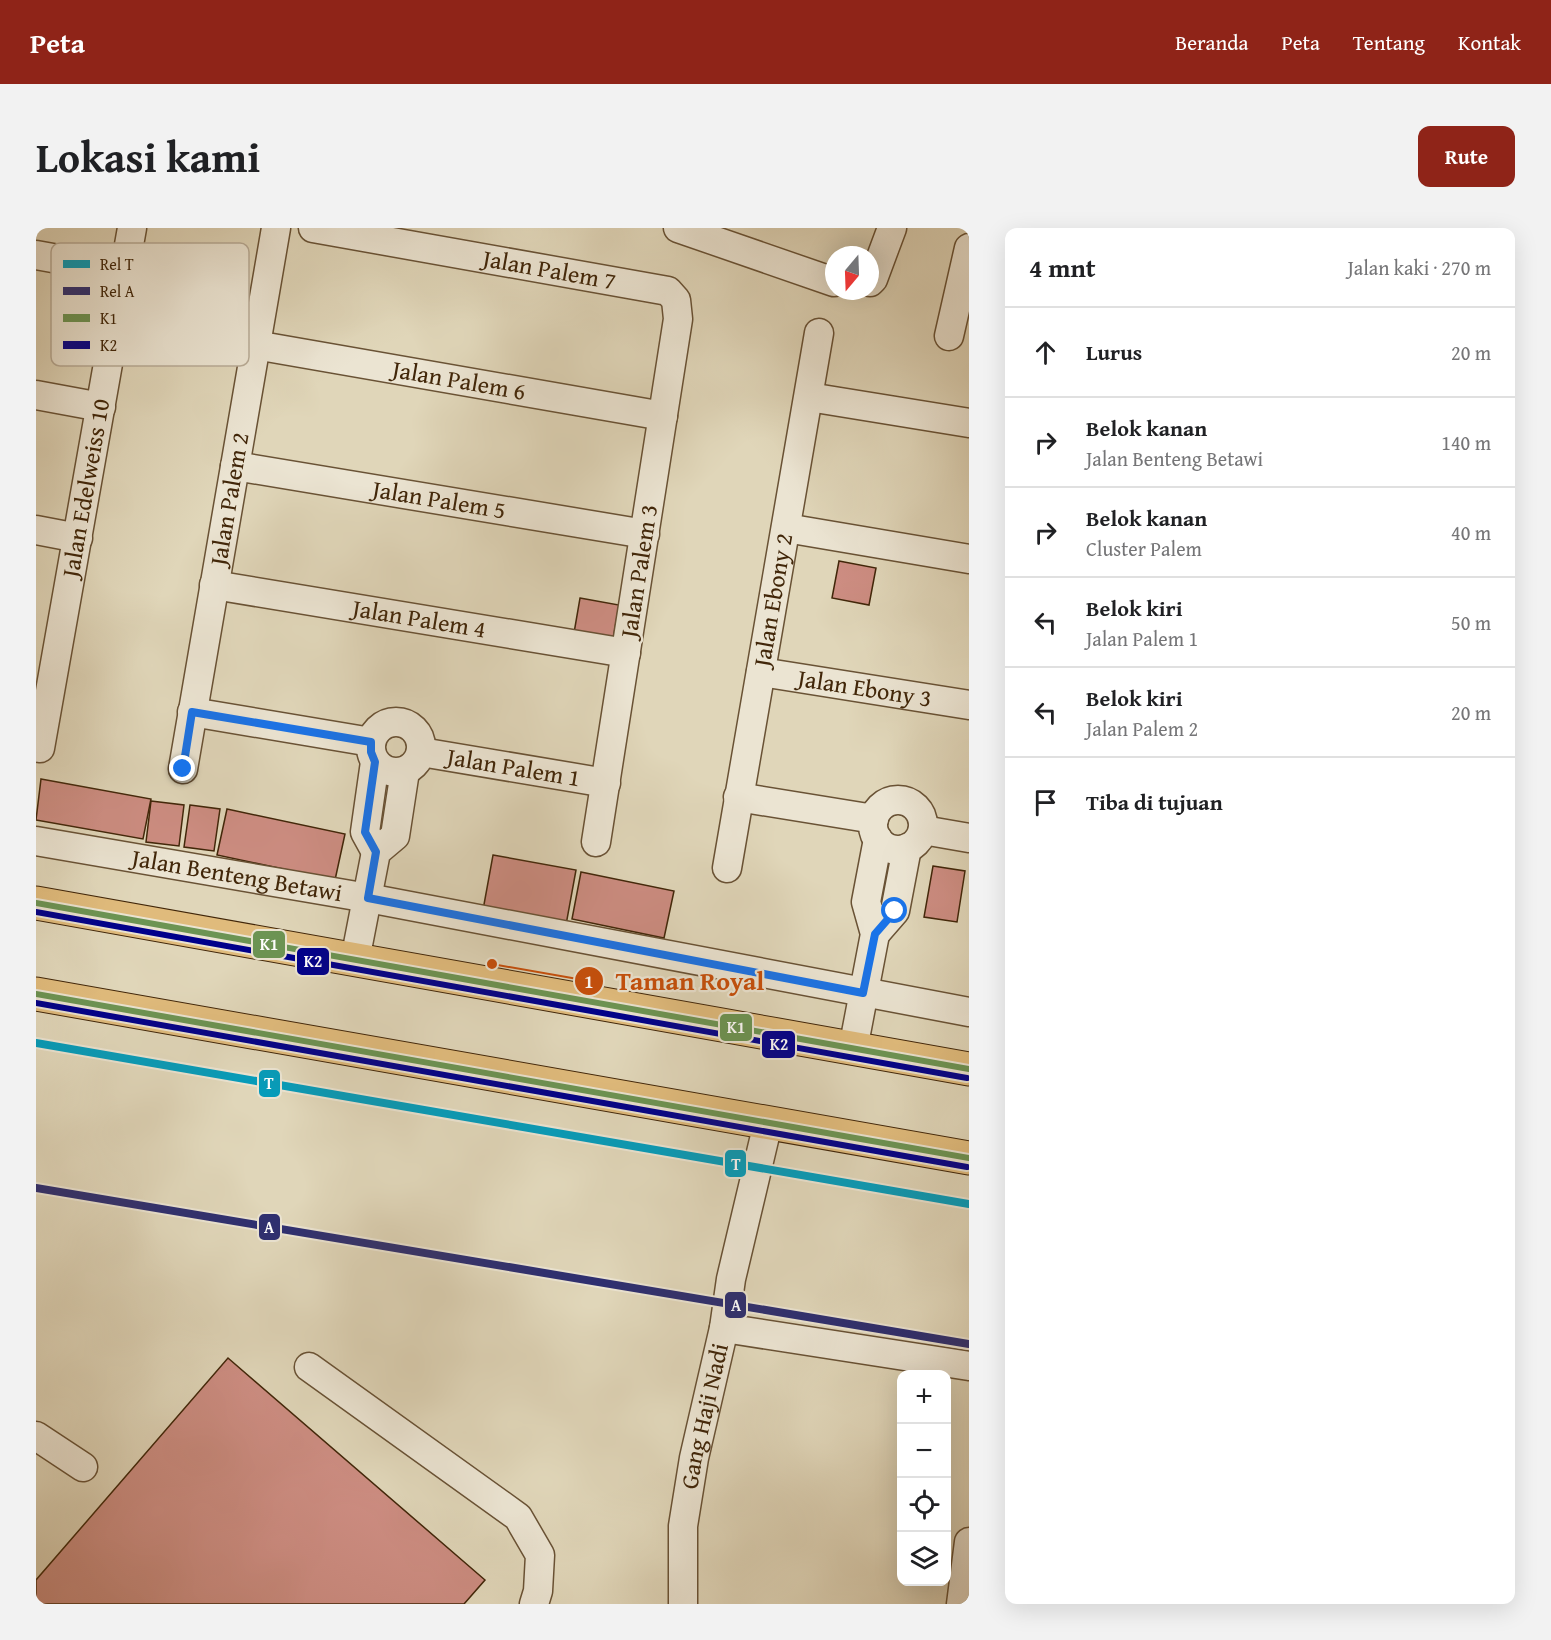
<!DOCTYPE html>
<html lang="id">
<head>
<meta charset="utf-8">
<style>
	body { margin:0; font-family:"Gentium Book Plus",serif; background:#f2f2f2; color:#202124 }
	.controls { position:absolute; right:18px; bottom:18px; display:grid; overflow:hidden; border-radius:12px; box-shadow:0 6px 24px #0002 }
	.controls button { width:54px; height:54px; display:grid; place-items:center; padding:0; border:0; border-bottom:2px solid #e0e0e0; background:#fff; color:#202124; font:30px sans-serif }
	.compass { position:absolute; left:789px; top:18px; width:54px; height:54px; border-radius:50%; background:#fff; box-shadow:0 6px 24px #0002; rotate:199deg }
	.stop { position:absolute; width:18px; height:18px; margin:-14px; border:4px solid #1a73e8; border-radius:50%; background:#fff }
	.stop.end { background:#1a73e8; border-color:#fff; box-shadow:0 2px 6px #0008 }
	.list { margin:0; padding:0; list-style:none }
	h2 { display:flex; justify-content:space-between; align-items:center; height:78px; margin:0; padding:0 24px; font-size:26px }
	h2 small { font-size:20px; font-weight:400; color:#757577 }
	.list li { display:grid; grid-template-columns:39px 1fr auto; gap:18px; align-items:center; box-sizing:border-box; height:90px; padding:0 24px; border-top:2px solid #e0e0e0 }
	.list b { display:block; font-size:22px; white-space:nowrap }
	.list p { margin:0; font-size:20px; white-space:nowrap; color:#757577 }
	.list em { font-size:20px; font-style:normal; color:#757577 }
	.icon { flex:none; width:33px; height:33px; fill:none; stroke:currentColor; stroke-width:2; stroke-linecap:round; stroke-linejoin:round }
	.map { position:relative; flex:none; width:933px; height:1376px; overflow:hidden; border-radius:12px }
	header { display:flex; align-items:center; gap:36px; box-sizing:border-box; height:84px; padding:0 30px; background:#8f2418; color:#fff }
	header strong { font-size:28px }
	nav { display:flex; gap:33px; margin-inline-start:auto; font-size:21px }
	.intro { display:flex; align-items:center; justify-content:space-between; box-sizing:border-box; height:144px; padding:0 36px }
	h1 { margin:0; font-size:42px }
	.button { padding:15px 27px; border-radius:12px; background:#8f2418; color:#fff; font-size:21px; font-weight:700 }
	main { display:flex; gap:36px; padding:0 36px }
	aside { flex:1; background:#fff; border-radius:12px; box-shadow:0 6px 24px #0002 }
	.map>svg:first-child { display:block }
	.building { fill:#cd8d82; stroke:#412609; stroke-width:1.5 }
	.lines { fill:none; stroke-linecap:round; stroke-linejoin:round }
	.minor-casing { stroke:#695235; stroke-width:31 }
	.major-casing { stroke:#412609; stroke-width:35 }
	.minor { stroke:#ebe4d2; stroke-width:28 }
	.major { stroke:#e0bb7c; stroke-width:33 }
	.bus-1-casing { stroke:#ebe4d2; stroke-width:10 }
	.bus-2-casing { stroke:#ebe4d2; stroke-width:10 }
	.bus-1 { stroke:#6c9453; stroke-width:6 }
	.bus-2 { stroke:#00008b; stroke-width:6 }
	.rail-1-casing { stroke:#ebe4d2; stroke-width:12 }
	.rail-2-casing { stroke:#ebe4d2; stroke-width:12 }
	.rail-1 { stroke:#069cba; stroke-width:8 }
	.rail-2 { stroke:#2e2f70; stroke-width:8 }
	.route { stroke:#1a73e8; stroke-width:8 }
	.labels { text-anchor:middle; stroke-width:4.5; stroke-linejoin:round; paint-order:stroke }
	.street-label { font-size:24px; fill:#412609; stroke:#ebe4d2 }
	.key { fill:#ebe4d2; stroke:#b8ab96; stroke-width:1.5 }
	.key-label { font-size:16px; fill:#412609 }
	.leader { fill:none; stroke:#c74f0b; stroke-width:2 }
	.callout-dot { fill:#c74f0b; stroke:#ebe4d2; stroke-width:2 }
	.mark-label { font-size:18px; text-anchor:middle; font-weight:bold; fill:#fff }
	.callout-label { font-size:26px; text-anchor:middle; font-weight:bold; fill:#c74f0b; stroke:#ebe4d2; stroke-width:4.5; stroke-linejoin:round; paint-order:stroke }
	.line-badge { stroke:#ebe4d2; stroke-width:2 }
	.badge-label { font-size:16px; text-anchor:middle; font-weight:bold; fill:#fff }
</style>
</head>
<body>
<header>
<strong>Peta</strong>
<nav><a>Beranda</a><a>Peta</a><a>Tentang</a><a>Kontak</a></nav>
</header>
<div class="intro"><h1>Lokasi kami</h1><a class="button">Rute</a></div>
<main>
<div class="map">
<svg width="933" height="1376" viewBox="0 0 933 1376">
	<rect width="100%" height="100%" fill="#e0d6b9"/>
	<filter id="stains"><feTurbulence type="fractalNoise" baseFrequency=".00333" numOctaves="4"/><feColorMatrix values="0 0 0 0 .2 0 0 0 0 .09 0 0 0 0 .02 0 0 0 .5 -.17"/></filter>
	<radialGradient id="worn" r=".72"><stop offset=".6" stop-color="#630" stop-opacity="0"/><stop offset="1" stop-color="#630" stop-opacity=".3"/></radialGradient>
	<g class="building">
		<path d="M803,333L840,340L833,377L796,370Z"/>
		<path d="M544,370L583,377L577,412L538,405Z"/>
		<path d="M5,551L115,571L107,611L0,592Z"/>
		<path d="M115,573L148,577L143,618L110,614Z"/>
		<path d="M154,577L184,581L178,623L148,619Z"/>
		<path d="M191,581L309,606L299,652L181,627Z"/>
		<path d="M457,627L540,642L530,697L447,682Z"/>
		<path d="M897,638L929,643L921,694L888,689Z"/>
		<path d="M545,644L638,663L628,710L536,691Z"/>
		<path d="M192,1130L449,1352L428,1376H0V1352Z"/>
	</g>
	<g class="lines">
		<g class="minor-casing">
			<g id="minor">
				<path id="s1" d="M277,0L632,63L640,72L642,91L560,614"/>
				<path d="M642,0L798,54"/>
				<path d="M0,27L89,43"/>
				<path d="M834,54L837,51L856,0"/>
				<path d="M913,108L933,20"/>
				<path id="s2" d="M219,117L627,188"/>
				<path d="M0,167L65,179"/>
				<path d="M773,169L933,195"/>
				<path id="s3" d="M199,238L609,306"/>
				<path d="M750,300L933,331"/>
				<path d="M0,302L42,310"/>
				<path id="s4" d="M178,357L590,425"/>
				<path id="s5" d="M725,444L933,477"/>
				<path d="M156,484L335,514"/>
				<circle cx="360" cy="519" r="25"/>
				<path id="s6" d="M4,520L96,0"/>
				<path id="s7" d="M385,524L570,555"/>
				<path d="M339,534L329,604L340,624"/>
				<path id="s8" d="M147,541L240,0"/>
				<path d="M702,569L838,591"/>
				<circle cx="862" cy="597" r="25"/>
				<path d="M887,602L933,610"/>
				<path id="s9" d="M0,613L332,670L933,784"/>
				<path id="s10" d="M691,640L783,105"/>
				<path d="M839,706L859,683L871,620"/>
				<path d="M319,732L340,624L359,608L369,543"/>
				<path d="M817,821L839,706L830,674L842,611"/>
				<path d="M688,1100L933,1138"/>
				<path d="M273,1139L482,1289L504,1327L502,1363L498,1376"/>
				<path d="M0,1208L47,1239"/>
				<path id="s11" d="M647,1376V1298L658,1230L688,1100L695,1051L732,895"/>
				<path d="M925,1376L933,1314"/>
			</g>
		</g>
		<g class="major-casing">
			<g id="major">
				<path d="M0,675L933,841"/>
				<path d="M0,766L933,930"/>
			</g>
		</g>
		<use href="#minor" class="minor"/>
		<use href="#major" class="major"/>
		<g class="bus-1-casing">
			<g id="bus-1">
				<path d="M0,675L933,841"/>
				<path d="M0,766L933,930"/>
			</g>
		</g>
		<g class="bus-2-casing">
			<g id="bus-2">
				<path d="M0,684L931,850"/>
				<path d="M0,775L931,939"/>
			</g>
		</g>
		<use href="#bus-1" class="bus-1"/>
		<use href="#bus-2" class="bus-2"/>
		<g class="rail-1-casing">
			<path id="rail-1" d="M0,815L933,976"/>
		</g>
		<g class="rail-2-casing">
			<path id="rail-2" d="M0,960L933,1116"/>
		</g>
		<use href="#rail-1" class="rail-1"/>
		<use href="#rail-2" class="rail-2"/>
	</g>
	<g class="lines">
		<path class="route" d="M147,541L156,484L335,514V524L339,534L329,604L340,624L332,670L827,765L839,706L859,683"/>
	</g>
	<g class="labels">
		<g class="street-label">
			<text dy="8" stroke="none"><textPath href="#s1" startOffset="240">Jalan Palem 7</textPath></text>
			<text dy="8" stroke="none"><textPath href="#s2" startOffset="207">Jalan Palem 6</textPath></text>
			<text dy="8" stroke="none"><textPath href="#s6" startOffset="264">Jalan Edelweiss 10</textPath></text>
			<text dy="8" stroke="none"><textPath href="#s8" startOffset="274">Jalan Palem 2</textPath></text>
			<text dy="8" stroke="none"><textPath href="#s3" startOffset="207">Jalan Palem 5</textPath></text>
			<text transform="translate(603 343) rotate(-81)" y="8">Jalan Palem 3</text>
			<text dy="8" stroke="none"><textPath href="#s10" startOffset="272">Jalan Ebony 2</textPath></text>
			<text dy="8" stroke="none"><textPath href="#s4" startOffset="208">Jalan Palem 4</textPath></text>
			<text dy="8" stroke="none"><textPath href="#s5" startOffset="105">Jalan Ebony 3</textPath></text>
			<text dy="8" stroke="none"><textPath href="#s7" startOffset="94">Jalan Palem 1</textPath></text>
			<text dy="8" stroke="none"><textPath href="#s9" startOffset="204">Jalan Benteng Betawi</textPath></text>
			<text dy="8" stroke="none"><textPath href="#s11" startOffset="190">Gang Haji Nadi</textPath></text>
		</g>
	</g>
	<rect x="15" y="15" width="198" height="123" rx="9" class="key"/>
	<rect x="27" y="32" width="27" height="8" fill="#069cba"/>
	<rect x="27" y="59" width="27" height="8" fill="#2e2f70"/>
	<rect x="27" y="86" width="27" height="8" fill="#6c9453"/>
	<rect x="27" y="113" width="27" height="8" fill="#00008b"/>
	<g class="key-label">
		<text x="64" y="42">Rel T</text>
		<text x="64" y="69">Rel A</text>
		<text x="64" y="96">K1</text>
		<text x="64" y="123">K2</text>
	</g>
	<path class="leader" d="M456 736L553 753"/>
	<g class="callout-dot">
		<circle cx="456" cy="736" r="6"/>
		<circle cx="553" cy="753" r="15"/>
	</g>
	<g class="mark-label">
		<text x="553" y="760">1</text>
	</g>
	<g class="callout-label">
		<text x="654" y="762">Taman Royal</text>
	</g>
	<g class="line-badge">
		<rect x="216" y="702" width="34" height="29" rx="6" fill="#6c9453"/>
		<rect x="260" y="719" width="34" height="29" rx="6" fill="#00008b"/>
		<rect x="683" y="785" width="34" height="29" rx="6" fill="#6c9453"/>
		<rect x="725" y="802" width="35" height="29" rx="6" fill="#00008b"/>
		<rect x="222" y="841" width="23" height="29" rx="6" fill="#069cba"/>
		<rect x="688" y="921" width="23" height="29" rx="6" fill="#069cba"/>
		<rect x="222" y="985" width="23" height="28" rx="6" fill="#2e2f70"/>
		<rect x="688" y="1063" width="23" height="28" rx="6" fill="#2e2f70"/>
	</g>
	<g class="badge-label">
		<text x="233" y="722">K1</text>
		<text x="277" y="739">K2</text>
		<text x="700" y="805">K1</text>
		<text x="743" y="822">K2</text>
		<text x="233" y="861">T</text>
		<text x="700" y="942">T</text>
		<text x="233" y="1005">A</text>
		<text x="700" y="1083">A</text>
	</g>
	<rect width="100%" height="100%" filter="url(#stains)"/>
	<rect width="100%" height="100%" fill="url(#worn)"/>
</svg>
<div class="controls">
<button>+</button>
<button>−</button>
<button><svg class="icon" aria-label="locate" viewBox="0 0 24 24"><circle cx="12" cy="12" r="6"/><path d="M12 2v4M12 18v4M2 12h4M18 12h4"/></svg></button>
<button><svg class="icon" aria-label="layers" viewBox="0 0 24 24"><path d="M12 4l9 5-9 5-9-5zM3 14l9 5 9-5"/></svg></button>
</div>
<svg class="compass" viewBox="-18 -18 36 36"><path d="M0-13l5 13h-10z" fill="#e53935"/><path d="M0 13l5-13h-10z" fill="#757577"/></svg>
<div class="stop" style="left:859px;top:683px"></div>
<div class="stop end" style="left:147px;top:541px"></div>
</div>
<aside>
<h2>4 mnt<small>Jalan kaki · 270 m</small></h2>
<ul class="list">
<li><svg class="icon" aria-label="ahead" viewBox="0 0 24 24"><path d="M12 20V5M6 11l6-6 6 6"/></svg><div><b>Lurus</b></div><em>20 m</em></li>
<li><svg class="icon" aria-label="right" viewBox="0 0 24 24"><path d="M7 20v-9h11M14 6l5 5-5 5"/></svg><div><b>Belok kanan</b><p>Jalan Benteng Betawi</p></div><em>140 m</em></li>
<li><svg class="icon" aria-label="right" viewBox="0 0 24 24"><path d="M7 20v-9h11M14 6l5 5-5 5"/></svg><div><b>Belok kanan</b><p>Cluster Palem</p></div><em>40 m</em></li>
<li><svg class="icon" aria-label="left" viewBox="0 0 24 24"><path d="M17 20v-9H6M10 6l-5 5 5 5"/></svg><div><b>Belok kiri</b><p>Jalan Palem 1</p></div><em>50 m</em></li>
<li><svg class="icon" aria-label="left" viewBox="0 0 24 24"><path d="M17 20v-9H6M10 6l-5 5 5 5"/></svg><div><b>Belok kiri</b><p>Jalan Palem 2</p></div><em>20 m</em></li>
<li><svg class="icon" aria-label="arrive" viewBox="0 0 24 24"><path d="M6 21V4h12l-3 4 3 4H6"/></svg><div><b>Tiba di tujuan</b></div></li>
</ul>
</aside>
</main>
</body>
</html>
